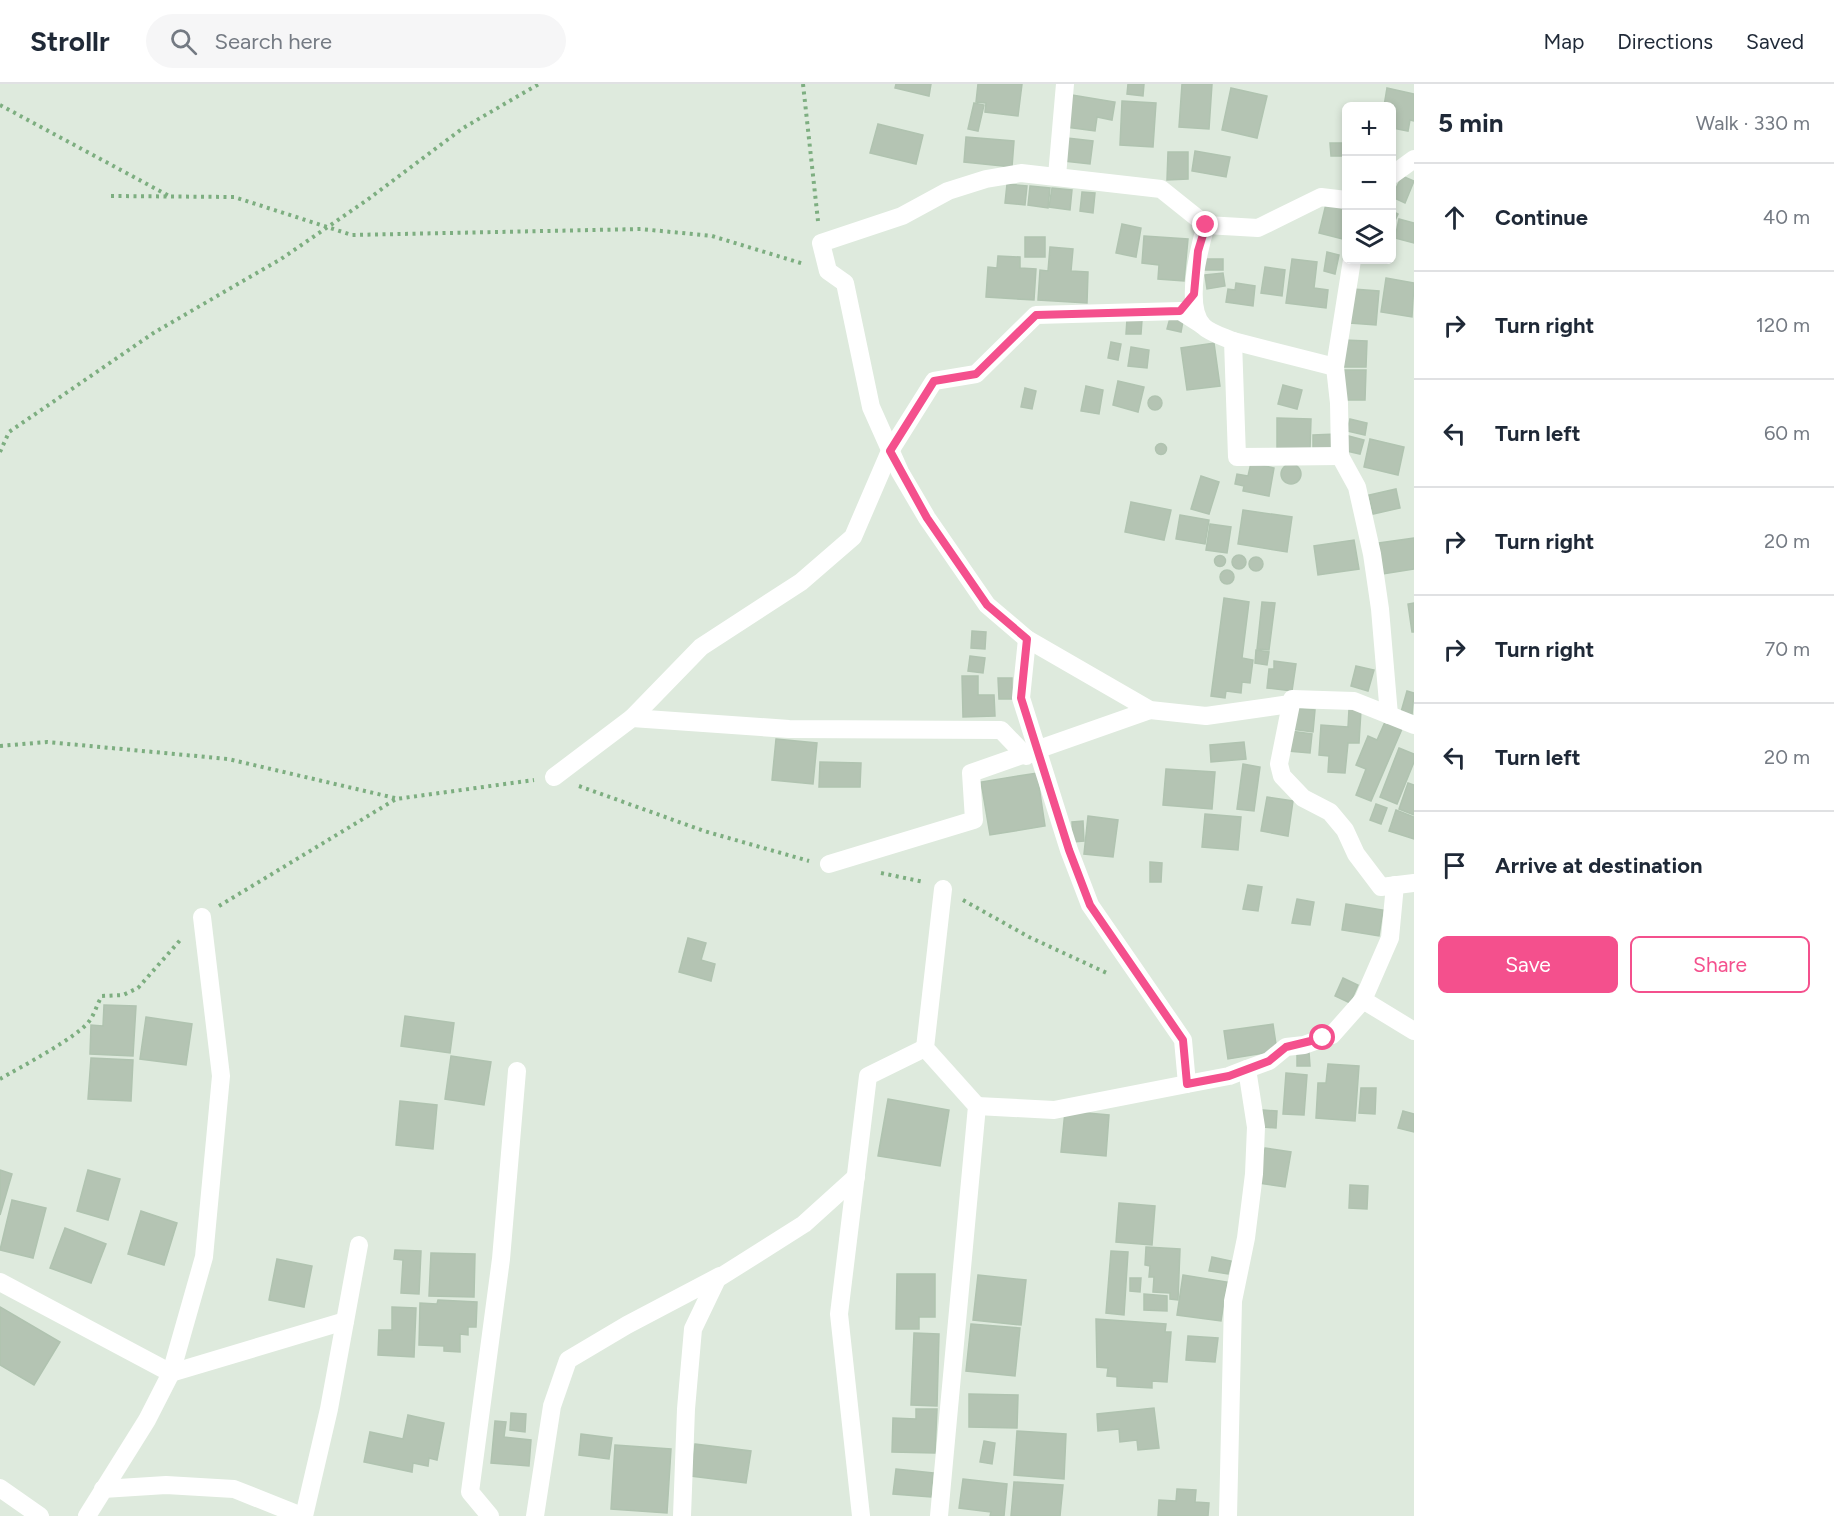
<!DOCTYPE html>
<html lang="en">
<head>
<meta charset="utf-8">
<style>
	body { margin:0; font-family:Figtree,sans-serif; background:#f6f6f7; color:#1f2937 }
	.controls { position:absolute; right:18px; top:18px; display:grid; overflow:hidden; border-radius:9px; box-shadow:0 3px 9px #0003 }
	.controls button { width:54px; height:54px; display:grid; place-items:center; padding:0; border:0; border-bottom:2px solid #e0e1e3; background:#fff; color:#1f2937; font:30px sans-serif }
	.stop { position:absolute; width:18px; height:18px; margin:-14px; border:4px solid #f4508d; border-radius:50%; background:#fff }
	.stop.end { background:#f4508d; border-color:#fff; box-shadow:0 2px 6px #0008 }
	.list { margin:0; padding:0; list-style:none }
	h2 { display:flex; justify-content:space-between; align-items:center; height:78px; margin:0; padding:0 24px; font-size:26px }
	h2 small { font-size:20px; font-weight:400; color:#747a83 }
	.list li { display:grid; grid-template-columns:39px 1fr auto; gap:18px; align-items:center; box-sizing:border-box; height:108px; padding:0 24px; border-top:2px solid #e0e1e3 }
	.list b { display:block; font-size:22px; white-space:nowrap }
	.list em { font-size:20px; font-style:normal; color:#747a83 }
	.actions { display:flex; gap:12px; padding:18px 24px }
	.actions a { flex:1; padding:14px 0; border:2px solid #f4508d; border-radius:9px; text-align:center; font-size:21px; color:#f4508d }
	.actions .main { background:#f4508d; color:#fff }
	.icon { flex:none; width:33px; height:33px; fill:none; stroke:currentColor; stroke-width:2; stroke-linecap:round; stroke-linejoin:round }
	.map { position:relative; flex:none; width:1414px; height:1432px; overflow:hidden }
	header { display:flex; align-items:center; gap:36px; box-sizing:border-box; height:84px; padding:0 30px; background:#fff; border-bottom:2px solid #e0e1e3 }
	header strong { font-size:28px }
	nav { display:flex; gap:33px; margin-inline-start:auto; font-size:21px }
	.search { width:420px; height:54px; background:#f6f6f7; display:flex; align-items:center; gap:15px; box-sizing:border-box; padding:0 21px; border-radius:33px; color:#747a83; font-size:22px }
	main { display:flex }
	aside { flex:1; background:#fff }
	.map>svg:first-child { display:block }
	.building { fill:#b4c4b3; stroke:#b0c3b0; stroke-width:1.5 }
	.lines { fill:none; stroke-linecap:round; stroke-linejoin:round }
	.path { stroke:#7dae80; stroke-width:4; stroke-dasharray:3 4.5; stroke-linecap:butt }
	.minor { stroke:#fff; stroke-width:18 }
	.route { stroke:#f4508d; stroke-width:8 }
</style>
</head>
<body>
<header>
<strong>Strollr</strong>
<div class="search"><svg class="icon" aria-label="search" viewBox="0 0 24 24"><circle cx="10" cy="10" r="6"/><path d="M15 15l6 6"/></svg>Search here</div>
<nav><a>Map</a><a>Directions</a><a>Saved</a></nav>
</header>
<main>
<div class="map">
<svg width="1414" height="1432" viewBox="0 0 1414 1432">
	<rect width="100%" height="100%" fill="#deeadd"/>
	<g class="building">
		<path d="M896,0H931L929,12L895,4Z"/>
		<path d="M978,0H1022L1018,32L985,28L986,19L976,18Z"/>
		<path d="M1128,0H1144L1143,12L1127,10Z"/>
		<path d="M1182,0H1212L1209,45L1179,43Z"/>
		<path d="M1231,4L1267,12L1257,54L1222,46Z"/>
		<path d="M1387,4L1414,10V37L1410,36L1408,47L1392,44V22H1384Z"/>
		<path d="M1072,11L1115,18L1112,36L1097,33L1095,47L1066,43Z"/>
		<path d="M1122,17L1156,19L1153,63L1120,61Z"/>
		<path d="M974,19L984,21L978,47L968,45Z"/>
		<path d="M878,40L923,51L916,80L870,69Z"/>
		<path d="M966,53L1014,57L1012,83L964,78Z"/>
		<path d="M1067,54L1093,57L1090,80L1064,77Z"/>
		<path d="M1330,59H1346V72H1331Z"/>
		<path d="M1195,67L1230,73L1226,93L1192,87Z"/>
		<path d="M1168,68H1188V95L1167,96Z"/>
		<path d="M1402,92L1414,97L1405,119L1392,113Z"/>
		<path d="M1007,100L1027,102L1025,121L1005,119Z"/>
		<path d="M1030,102L1050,104L1048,124L1028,121Z"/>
		<path d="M1052,104L1072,106L1070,126L1049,123Z"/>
		<path d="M1082,108L1095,109L1093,129L1080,127Z"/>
		<path d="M1326,120L1346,125L1343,155L1319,149Z"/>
		<path d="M1392,127L1398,130L1392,143Z"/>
		<path d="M1399,135L1414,139V159L1395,154Z"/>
		<path d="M1122,140L1141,144L1136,173L1116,169Z"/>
		<path d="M1144,152L1188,155L1184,197L1158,195L1159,181L1142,179Z"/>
		<rect x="1025" y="153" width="20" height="20"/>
		<path d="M1050,163L1073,165L1071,187L1088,188L1087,219L1038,216L1040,186L1048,187Z"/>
		<path d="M1327,168L1339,171L1335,190L1324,187Z"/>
		<path d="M998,172L1020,173V184L1036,185L1034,216L986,213L988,183L997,184Z"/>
		<rect x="1204" y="175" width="19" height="11"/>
		<path d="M1292,175L1317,178L1314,204L1328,206L1326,224L1286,219Z"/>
		<path d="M1265,183L1285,186L1282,212L1261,209Z"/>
		<path d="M1223,189L1225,202L1207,205L1205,191Z"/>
		<path d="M1386,194L1414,199L1412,233L1381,228Z"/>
		<path d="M1236,199L1255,202L1253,222L1226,218L1228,205L1235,206Z"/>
		<path d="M1353,205L1379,207L1376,241L1350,239Z"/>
		<path d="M1170,234L1183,237L1181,248L1167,245Z"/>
		<path d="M1127,235L1142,236L1141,250H1126Z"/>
		<path d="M1344,256L1367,257L1366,283H1343Z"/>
		<path d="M1111,258L1121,260L1118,276L1108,274Z"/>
		<path d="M1214,259L1220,302L1187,306L1181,264Z"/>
		<path d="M1131,263L1149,266L1147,284L1128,282Z"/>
		<path d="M1343,286H1366L1365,316H1342Z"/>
		<path d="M1118,297L1144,303L1138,328L1113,321Z"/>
		<path d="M1283,301L1302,306L1297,325L1278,320Z"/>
		<path d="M1086,302L1103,306L1099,330L1081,327Z"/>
		<path d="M1025,304L1036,307L1032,325L1021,323Z"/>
		<circle cx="1155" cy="319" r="7"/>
		<path d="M1277,334L1311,335L1310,365L1277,364Z"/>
		<path d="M1350,335L1367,339L1365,351L1347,347Z"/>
		<path d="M1336,350V365H1313V351Z"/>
		<path d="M1345,351L1364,356L1360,370L1342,366Z"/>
		<path d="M1370,355L1404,363L1398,391L1364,383Z"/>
		<circle cx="1161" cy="365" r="5.5"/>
		<path d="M1251,379L1274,384L1269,412L1243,407L1244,402L1235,400L1237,390L1248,392Z"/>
		<circle cx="1291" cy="390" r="10"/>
		<path d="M1201,392L1219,398L1209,430L1191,425Z"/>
		<path d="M1396,405L1400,424L1373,430L1369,411Z"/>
		<path d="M1131,418L1171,426L1164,456L1125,448Z"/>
		<path d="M1243,426L1292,433L1287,468L1238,460Z"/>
		<path d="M1180,431L1209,436L1205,460L1176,455Z"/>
		<path d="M1210,440L1231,443L1227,469L1206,466Z"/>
		<path d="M1414,454V485L1383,490L1379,459Z"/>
		<path d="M1354,456L1359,485L1318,491L1314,462Z"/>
		<circle cx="1239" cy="478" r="7"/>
		<circle cx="1220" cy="477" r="5.5"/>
		<circle cx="1256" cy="480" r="7"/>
		<circle cx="1227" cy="493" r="7"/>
		<path d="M1224,514L1249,518L1242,574L1253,576L1250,599L1242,598L1241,609L1226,607L1225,614L1211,612Z"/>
		<path d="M1262,518L1275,519L1269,566L1257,565Z"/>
		<path d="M1414,519V548H1412L1408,520Z"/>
		<path d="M972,547L986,548L985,565L971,564Z"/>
		<path d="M1256,566L1269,568L1267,581L1255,579Z"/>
		<path d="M970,572L985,574L983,589L968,587Z"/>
		<path d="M1274,577L1296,580L1292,607L1267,604L1269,585H1274Z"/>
		<path d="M1356,582L1374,586L1368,607L1351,602Z"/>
		<path d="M962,592H978V611H994L995,632L963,633Z"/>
		<path d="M998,594H1012V615H999Z"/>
		<path d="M1407,607L1414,609L1412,631L1401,628Z"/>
		<path d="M1294,624L1315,626L1313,648L1291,645Z"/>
		<path d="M1349,625L1361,626L1359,659H1348L1345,689L1328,688L1329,672L1319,671L1321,641L1348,643Z"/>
		<path d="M1385,638L1402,645L1371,717L1356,711L1366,685L1356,681L1368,652L1377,656Z"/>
		<path d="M1290,647L1312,650L1310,669L1288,667Z"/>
		<path d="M776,655L817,659L813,700L772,696Z"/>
		<path d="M1244,658L1246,675L1211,678L1210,661Z"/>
		<path d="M1399,664L1414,670V678L1397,720L1380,713Z"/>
		<path d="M820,678L861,679L860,703H819Z"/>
		<path d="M1243,680L1260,683L1254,727L1237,725Z"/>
		<path d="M1166,685L1215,688L1212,725L1163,721Z"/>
		<path d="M1037,689L1045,742L990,751L981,698Z"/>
		<path d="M1408,699L1414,701V731L1399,725Z"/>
		<path d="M1267,713L1293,717L1288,752L1261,747Z"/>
		<path d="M1376,720L1387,724L1381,740L1370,736Z"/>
		<path d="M1396,726L1414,733V755L1389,747Z"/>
		<path d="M1205,730L1241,733L1238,766L1202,763Z"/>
		<path d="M1088,732L1118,736L1113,773L1084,770Z"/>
		<path d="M1083,737L1084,757L1073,758L1072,738Z"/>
		<path d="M1150,778L1162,779L1161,798H1150Z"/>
		<path d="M1248,801L1262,803L1258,827L1243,825Z"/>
		<path d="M1297,815L1314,818L1310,841L1292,839Z"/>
		<path d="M1346,820L1383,826L1379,852L1342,846Z"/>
		<path d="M688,854L706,859L701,876L715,880L711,897L679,888Z"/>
		<path d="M1343,894L1358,901L1350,919L1335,912Z"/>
		<path d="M104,921L136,922L133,972L90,970L91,941L103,942Z"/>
		<path d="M405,932L454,939L450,969L401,962Z"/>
		<path d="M146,933L192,940L186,981L140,975Z"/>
		<path d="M1273,940L1277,967L1228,975L1224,947Z"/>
		<path d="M1309,968L1310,982H1297V969Z"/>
		<path d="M451,972L491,978L484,1021L445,1015Z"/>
		<path d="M91,974L133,976L131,1017L88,1015Z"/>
		<path d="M1328,980L1359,982L1355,1037L1316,1034L1318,999H1326Z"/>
		<path d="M1286,989L1307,991L1304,1031L1283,1030Z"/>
		<path d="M1361,1004H1376L1375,1030L1359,1029Z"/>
		<path d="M888,1015L949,1026L940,1082L878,1072Z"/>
		<path d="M400,1017L437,1021L433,1065L396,1061Z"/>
		<path d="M1263,1026L1277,1027L1276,1044L1263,1043Z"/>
		<path d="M1065,1027L1109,1031L1106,1072L1061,1068Z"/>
		<path d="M1403,1027L1414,1030V1048L1398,1044Z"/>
		<path d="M1265,1064L1291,1068L1285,1103L1259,1099Z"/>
		<path d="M0,1086L12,1090L0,1131Z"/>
		<path d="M88,1086L120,1095L108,1136L77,1127Z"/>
		<path d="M1350,1101L1368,1102L1367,1125L1349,1124Z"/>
		<path d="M12,1116L46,1124L33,1174L0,1166Z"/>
		<path d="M1119,1119L1155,1122L1152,1161L1116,1158Z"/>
		<path d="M141,1127L177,1139L164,1181L128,1170Z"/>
		<path d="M65,1144L106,1160L91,1199L50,1184Z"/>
		<path d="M1146,1163L1180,1165L1178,1216L1170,1215V1209L1153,1208L1154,1193H1149L1150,1182L1145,1181Z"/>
		<path d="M395,1166L421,1167L419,1210L401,1209L403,1176L394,1175Z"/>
		<path d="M1111,1167L1128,1168L1124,1231L1106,1229Z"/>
		<path d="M431,1169L475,1170L474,1213L429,1212Z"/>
		<path d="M1212,1173L1231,1177L1228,1190L1209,1187Z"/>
		<path d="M277,1175L312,1182L304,1223L269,1216Z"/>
		<path d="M897,1190H935V1233H919V1245H896Z"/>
		<path d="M978,1191L1026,1196L1021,1241L973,1236Z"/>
		<path d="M1183,1191L1227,1198L1221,1237L1177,1231Z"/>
		<path d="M1130,1194H1141L1140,1208L1130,1207Z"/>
		<path d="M1144,1210L1167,1212V1227L1144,1226Z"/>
		<path d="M438,1216L477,1218L476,1243H468V1251L460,1250V1268L444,1267V1262L419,1261L420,1219L437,1220Z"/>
		<path d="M0,1223L60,1258L34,1301L0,1281Z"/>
		<path d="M392,1223L416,1224L414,1273L378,1271L379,1246H392Z"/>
		<path d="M1096,1235L1166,1240L1165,1248H1171L1167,1298L1152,1297V1304L1117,1302V1293L1107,1292L1108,1284L1097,1283Z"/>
		<path d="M971,1240L1020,1244L1015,1292L966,1287Z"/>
		<path d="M914,1249L939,1250L937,1322L911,1321Z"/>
		<path d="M1188,1252L1218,1254L1215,1278L1186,1276Z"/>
		<path d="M969,1310L1018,1311L1017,1344L969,1343Z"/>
		<path d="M1154,1324L1159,1364L1138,1366L1137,1356L1120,1358L1119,1345L1098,1347L1097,1330Z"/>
		<path d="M916,1325H937L935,1369L892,1368L893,1334L916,1335Z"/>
		<path d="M511,1329L526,1330L525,1348L510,1346Z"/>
		<path d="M408,1331L444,1339L437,1376L429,1374L428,1382L413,1379L412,1388L364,1378L370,1348L403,1355Z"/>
		<path d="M495,1337L506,1338L504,1353L531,1356L529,1382L491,1379Z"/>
		<path d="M1017,1347L1066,1350L1064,1395L1014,1391Z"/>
		<path d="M581,1350L612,1354L609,1375L579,1371Z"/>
		<path d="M984,1357L995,1359L992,1380L980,1378Z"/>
		<path d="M695,1360L751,1367L746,1399L691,1392Z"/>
		<path d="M615,1361L671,1365L667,1429L611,1425Z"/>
		<path d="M896,1385L933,1389L931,1413L893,1410Z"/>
		<path d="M963,1395L1007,1400L1004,1432H990L991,1428L959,1424Z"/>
		<path d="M1014,1398L1063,1401L1060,1432H1011Z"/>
		<path d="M1177,1405L1196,1406L1195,1418L1209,1419L1208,1432H1158L1159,1416L1176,1417Z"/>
	</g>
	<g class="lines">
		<g class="path">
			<path d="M803,0L818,137"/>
			<path d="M0,21L171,113"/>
			<path d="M111,112L234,113L352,151L641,145L712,152L804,180"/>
			<path d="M0,368L9,348L155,248L281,175L367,116L463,44L539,0"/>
			<path d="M0,662L47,658L228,675L395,714"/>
			<path d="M579,702L704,747L809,777"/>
			<path d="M881,789L924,798"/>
			<path d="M963,816L1029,853L1109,890"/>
			<path d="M219,822L396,715L534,696"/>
			<path d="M0,995C19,984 80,952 90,936C95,929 97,920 102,912L123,911L138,904L182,854"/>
		</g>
		<g class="minor">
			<path d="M1392,91L1414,75"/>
			<path d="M1057,92L1065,0"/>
			<path d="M1206,141L1258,144L1321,113L1346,116"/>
			<path d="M1352,176L1335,283L1339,319L1340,372L1357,403L1372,470L1380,525L1389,631"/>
			<path d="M1233,257L1335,283"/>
			<path d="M1027,555L1021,614L1069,766L1090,821L1183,956L1187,1000L1229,992L1247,985"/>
			<path d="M1290,620L1206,632L1150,626L1027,555L987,521L927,434L900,388L871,323L845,199L828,187L821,159L902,132L948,107L986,95L1021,89L1161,105L1206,141C1199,165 1184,222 1203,242C1210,249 1224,253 1233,257L1237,373L1340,372"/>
			<path d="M632,634L701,563L801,498L853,453L890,367L934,297L976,290L1036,231L1180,227L1202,241"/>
			<path d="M1414,641L1354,617L1292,615L1279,680L1282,692L1303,714L1330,728L1345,746L1356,770L1381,803L1414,799"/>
			<path d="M554,693L632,634L789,645L1001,646L1026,672"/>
			<path d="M829,780L974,736L971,689L1150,626"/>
			<path d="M1363,916L1414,947"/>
			<path d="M977,1022L1054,1026L1187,1000"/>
			<path d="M0,1198L171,1289L345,1237"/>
			<path d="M0,1404L40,1432"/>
			<path d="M103,1405L166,1401L234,1405L302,1432"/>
			<path d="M87,1432L147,1336L171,1289L204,1173L221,992L202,833"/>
			<path d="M304,1432L329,1325L359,1161"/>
			<path d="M490,1432L470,1408L501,1175L517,987"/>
			<path d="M535,1432L552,1322L568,1276L627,1241L720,1192"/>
			<path d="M682,1432L686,1325L693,1245L717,1195L804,1140L856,1093"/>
			<path d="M861,1432L839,1230L868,992L925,964"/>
			<path d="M939,1432L977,1022L925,964L943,805"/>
			<path d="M1228,1432L1233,1217L1246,1154L1254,1090L1256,1043L1247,985L1269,977L1286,963L1304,961L1332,951L1363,916L1390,854L1395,801"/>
		</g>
	</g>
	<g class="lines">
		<path class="route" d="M1206,141L1198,167L1194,210L1180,227L1036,231L976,290L934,297L890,367L927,434L987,521L1027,555L1021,614L1069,766L1090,821L1183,956L1187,1000L1229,992L1269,977L1286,963L1323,954"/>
	</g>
</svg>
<div class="controls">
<button>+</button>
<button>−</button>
<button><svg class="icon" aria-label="layers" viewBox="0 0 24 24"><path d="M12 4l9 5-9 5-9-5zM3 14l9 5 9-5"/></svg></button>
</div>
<div class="stop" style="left:1323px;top:954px"></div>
<div class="stop end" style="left:1206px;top:141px"></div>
</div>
<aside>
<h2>5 min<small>Walk · 330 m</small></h2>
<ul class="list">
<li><svg class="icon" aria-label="ahead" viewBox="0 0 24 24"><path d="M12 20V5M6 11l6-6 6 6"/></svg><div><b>Continue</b></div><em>40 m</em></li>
<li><svg class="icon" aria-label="right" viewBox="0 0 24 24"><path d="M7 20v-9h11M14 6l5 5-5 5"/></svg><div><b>Turn right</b></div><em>120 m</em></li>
<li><svg class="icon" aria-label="left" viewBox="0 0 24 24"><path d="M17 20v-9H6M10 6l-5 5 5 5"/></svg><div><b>Turn left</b></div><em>60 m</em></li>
<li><svg class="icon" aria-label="right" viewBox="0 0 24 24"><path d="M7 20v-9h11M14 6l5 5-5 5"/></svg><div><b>Turn right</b></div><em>20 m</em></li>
<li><svg class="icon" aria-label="right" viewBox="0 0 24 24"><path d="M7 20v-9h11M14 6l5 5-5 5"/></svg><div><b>Turn right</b></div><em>70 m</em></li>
<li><svg class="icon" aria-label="left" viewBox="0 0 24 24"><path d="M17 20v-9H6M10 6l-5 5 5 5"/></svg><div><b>Turn left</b></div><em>20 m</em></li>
<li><svg class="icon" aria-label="arrive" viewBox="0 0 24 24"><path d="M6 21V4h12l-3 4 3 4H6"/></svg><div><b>Arrive at destination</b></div></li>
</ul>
<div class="actions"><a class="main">Save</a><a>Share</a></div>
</aside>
</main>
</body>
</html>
